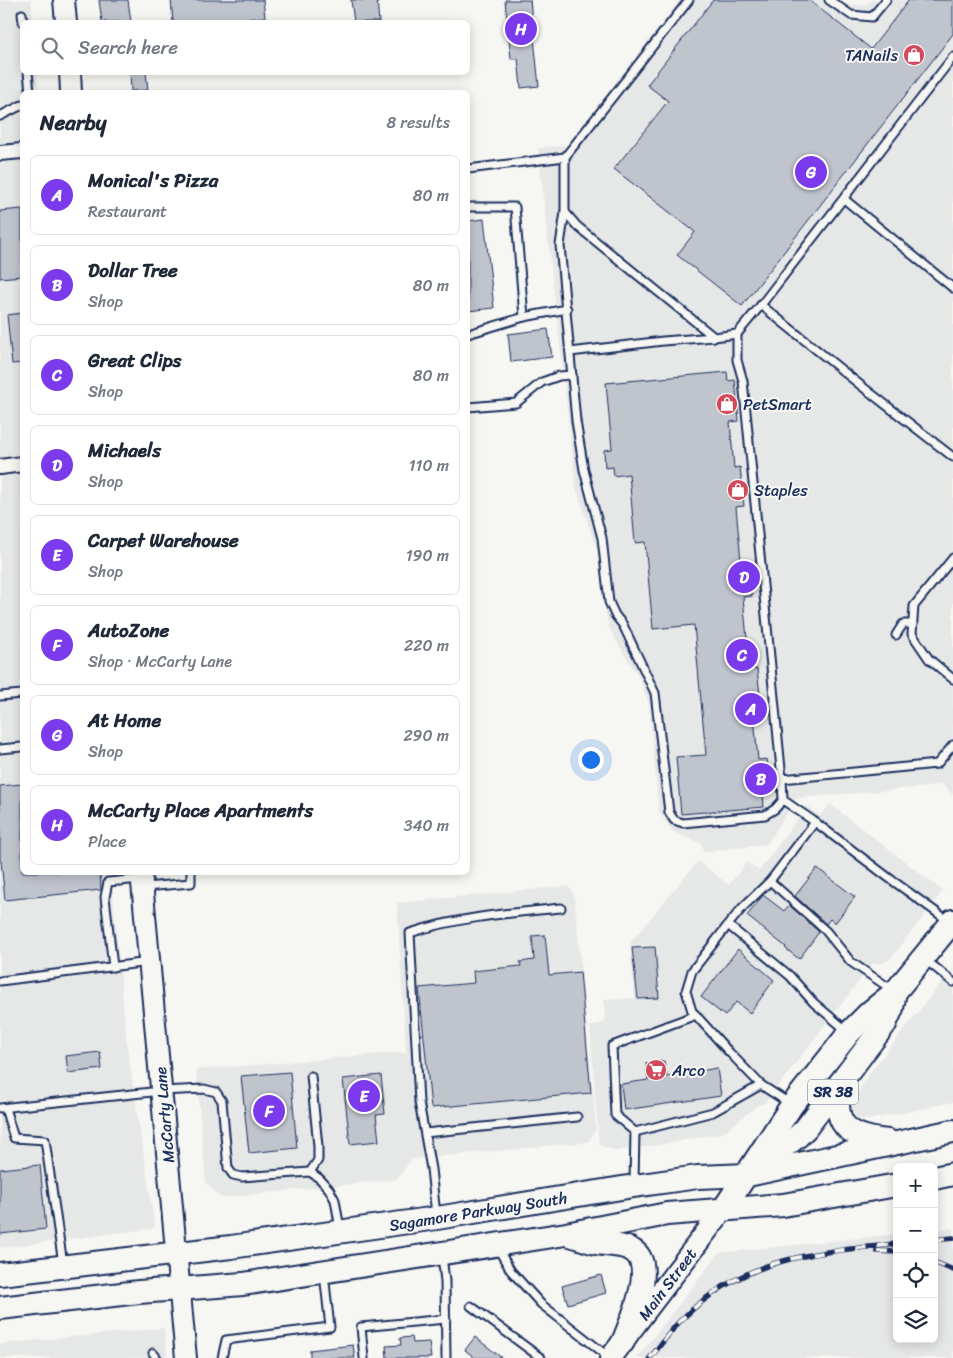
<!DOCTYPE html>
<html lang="en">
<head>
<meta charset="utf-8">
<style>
	body { margin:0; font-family:Sriracha,sans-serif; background:#f6f6f7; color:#1f2937 }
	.controls { position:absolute; right:15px; bottom:15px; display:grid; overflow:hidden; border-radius:8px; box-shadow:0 2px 12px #0003 }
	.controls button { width:45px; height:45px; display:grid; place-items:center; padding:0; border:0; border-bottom:1px solid #e0e1e3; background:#fff; color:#1f2937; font:25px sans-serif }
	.you { position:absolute; left:590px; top:759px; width:18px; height:18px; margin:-12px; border:4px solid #fff; border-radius:50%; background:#1a73e8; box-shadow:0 0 0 8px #1a73e833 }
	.badge { display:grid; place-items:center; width:32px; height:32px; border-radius:50%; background:#7c3aed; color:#fff; font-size:16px; font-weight:700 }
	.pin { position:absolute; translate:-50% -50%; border:2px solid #fff; box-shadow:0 1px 5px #0006 }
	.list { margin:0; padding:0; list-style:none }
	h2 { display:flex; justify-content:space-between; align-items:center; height:65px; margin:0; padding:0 20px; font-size:21px }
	h2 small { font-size:16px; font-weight:400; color:#747a83 }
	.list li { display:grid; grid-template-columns:32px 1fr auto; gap:15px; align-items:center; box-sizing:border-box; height:80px; margin:0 10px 10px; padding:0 10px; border:1px solid #e0e1e3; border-radius:8px }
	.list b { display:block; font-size:19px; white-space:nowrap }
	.list p { margin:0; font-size:16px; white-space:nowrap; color:#747a83 }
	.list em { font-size:16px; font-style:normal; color:#747a83 }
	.icon { flex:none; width:28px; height:28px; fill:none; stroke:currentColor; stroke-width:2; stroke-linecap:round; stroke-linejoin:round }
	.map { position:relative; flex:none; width:953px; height:1358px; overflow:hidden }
	.search { position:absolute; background:#fff; box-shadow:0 2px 12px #0003; left:20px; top:20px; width:450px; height:55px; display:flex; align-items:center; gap:12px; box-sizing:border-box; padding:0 18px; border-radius:8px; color:#747a83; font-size:19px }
	.panel { position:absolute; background:#fff; box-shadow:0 2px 12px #0003; left:20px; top:90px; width:450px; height:785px; border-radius:8px }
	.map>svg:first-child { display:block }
	.built { fill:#e6e7e7 }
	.building { fill:#c0c4cd; stroke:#1b2f5e }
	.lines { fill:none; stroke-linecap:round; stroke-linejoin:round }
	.service-casing { stroke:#1b2f5e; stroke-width:11 }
	.minor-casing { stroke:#1b2f5e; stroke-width:18 }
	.secondary-casing { stroke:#1b2f5e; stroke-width:24 }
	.primary-casing { stroke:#1b2f5e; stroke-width:26 }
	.service { stroke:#f6f6f2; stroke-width:7 }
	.minor { stroke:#f6f6f2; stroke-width:14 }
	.secondary { stroke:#f6f6f2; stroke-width:20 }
	.primary { stroke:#f6f6f2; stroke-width:22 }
	.rail-casing { stroke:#1b2f5e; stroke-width:5.5 }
	.rail { stroke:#f6f6f2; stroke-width:4; stroke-dasharray:11; stroke-linecap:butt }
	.labels { text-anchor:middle; stroke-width:4; stroke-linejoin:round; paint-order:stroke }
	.shield { fill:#f6f6f2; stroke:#5d6b8a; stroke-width:1 }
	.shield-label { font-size:15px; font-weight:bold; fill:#1b2f5e }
	.poi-label { font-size:16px; fill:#1b2f5e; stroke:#f6f6f2; text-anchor:start }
	.street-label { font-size:16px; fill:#1b2f5e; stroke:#f6f6f2 }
</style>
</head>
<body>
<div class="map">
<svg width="953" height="1358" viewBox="0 0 953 1358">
	<rect width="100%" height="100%" fill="#f6f6f2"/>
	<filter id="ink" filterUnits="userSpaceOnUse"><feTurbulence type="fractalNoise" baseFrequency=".02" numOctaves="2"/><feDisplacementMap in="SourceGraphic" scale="10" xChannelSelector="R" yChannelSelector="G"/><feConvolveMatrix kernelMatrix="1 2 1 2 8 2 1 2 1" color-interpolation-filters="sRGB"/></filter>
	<g filter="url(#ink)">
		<g class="built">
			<path d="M0,0H31L33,22H22V72L37,73L39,92H22V872L111,873L127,1046L155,1228L0,1248Z"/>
			<path d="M680,0H840L846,5H865L872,0H953V795L941,783L928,787L797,798L767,844L704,852L701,843L673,832L659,812L649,704L640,679L615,639L608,625L597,550L576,488L538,148L568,145Z"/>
			<path d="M830,804L943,891L892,957L884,963H873L765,1103L758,1105L723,1133L653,1146L615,1151L599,1145L590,1027L605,1022L604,1000L635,998L630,943L698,861L729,885L747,862L759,871L807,806L820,816Z"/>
			<path d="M568,886L572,891L575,902L596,1128L588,1142L412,1159L397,1179L221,1198L206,1183L196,1070L406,1052L397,903Z"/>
			<path d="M953,968V1102L868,1120L857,1118L850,1106L869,1074Z"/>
			<path d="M953,1228V1358H637L719,1253L897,1234V1339H934V1230Z"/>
			<path d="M164,1328L167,1358H0V1344Z"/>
		</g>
		<g class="building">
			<path d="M99,0H128L131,22H102Z"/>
			<path d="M171,0H263L265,17L215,22H173Z"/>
			<path d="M351,0H377L379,22H354Z"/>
			<path d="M505,0H530L539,86L521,88L518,58L511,59Z"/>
			<path d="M713,0H809L871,49L909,0H953V34L742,306L677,255L695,232L614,169L668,101L647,85Z"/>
			<path d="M130,72H146L148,90L131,91Z"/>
			<path d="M22,209V276L0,278V211Z"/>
			<path d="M484,219L494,308L468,311V221Z"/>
			<path d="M22,313V363L12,364L7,315Z"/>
			<path d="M548,329L552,357L511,362L508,334Z"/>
			<path d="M727,372L728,381L735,380L739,421L730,422L734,468L740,467L744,506L736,507L741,562L749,561L752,596L743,597L750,670L757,669L760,695L752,696L758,760L767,759L771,793H763L764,807L681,814L676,757L706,755L694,625L653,629L645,542L635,543L629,474L614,476L613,467L605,468L604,450L612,449L606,383Z"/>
			<path d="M22,784V872H100L101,890L5,900L1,861H0V786Z"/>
			<path d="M817,868L855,897L835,923L830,919L826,924L795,896Z"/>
			<path d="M763,895L784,911L789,905L819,932L799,959L785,948L786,947L747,916Z"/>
			<path d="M545,935L549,975L580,972L591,1093L431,1108L419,988L474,983L473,971L521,966L520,962L534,960L532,936Z"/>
			<path d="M655,947L659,998L638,999L632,948Z"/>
			<path d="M738,949L774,980L750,1013L736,1002L725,1016L701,997Z"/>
			<path d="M100,1052L102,1069L68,1073L66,1056Z"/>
			<path d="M664,1061L667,1077L717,1068L721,1096L624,1110L621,1084L648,1080L646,1063Z"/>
			<path d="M290,1072L297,1148L249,1153L241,1076Z"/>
			<path d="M381,1075L385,1114L376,1115L379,1141L350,1144L343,1079Z"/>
			<path d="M40,1165L46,1229L0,1234V1169Z"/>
			<path d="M601,1275L606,1293L568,1304L562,1286Z"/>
			<path d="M412,1337L413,1343L429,1342L431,1358H387L386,1346L401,1345L400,1338Z"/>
			<path d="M475,1337L502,1358H475L465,1350Z"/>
			<path d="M353,1345L355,1358H310V1350Z"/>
		</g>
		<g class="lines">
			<g class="service-casing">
				<g id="service">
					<path d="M689,0L565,157V212L577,226L714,337L737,334L761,305L953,57"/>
					<path d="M829,0L851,15L872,17L886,0"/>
					<path d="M22,14L23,22"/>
					<path d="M28,72L30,92"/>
					<path d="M0,116L22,105"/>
					<path d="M468,169L565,157"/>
					<path d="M844,199L953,288"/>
					<path d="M468,207H515L524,317L468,334"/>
					<path d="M565,212L560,245L576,421L584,470L602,538L609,602L615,615L623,625L655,693L669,812L674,820L683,823L765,815L775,809L783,800"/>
					<path d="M761,305L859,384L953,457"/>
					<path d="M524,317L567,309"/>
					<path d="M737,334V360L743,381L782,779"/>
					<path d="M570,352L663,341L714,337"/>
					<path d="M468,407L516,403L542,382L559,376L572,375"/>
					<path d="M953,558L914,606L912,634L929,659L953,679"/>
					<path d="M896,635L903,624H913"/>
					<path d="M0,696L22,694"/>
					<path d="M0,749L22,747"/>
					<path d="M815,822L783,800L782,779L937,764L953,745"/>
					<path d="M770,881L815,822L889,878L950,922"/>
					<path d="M145,887L191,883V872"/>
					<path d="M728,925L743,907L770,881L826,931L851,962L891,989"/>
					<path d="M926,960L953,982"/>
					<path d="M113,967L105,897L108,882L141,879"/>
					<path d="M0,981L149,962"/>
					<path d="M761,1085L729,1052L692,1011L686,991L692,971L728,925L790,976L814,1003L846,1030"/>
					<path d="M0,1108L161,1091L204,1089L216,1092L222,1101L228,1168L233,1175L242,1177L310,1172L320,1179L329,1189L335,1200L340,1229"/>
					<path d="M5,1108L14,1138L45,1140L63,1264"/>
					<path d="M635,1132L615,1115L612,1046L696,1015"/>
					<path d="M425,1133L577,1117"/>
					<path d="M310,1172L318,1160V1146L311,1076"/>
					<path d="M634,1183L635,1132L713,1112L761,1085L789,1103"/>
					<path d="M436,1215L431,1169L419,1102L410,933C458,917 511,913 561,908"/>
					<path d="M497,1247L511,1271L541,1304L610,1358"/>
					<path d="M442,1256L445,1281L446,1358"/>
					<path d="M471,1306L541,1358"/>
					<path d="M153,1353L157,1358"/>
					<path d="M222,1358L226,1340L330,1327L324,1274"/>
					<path d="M364,1358L361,1327L446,1319"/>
				</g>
			</g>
			<g class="minor-casing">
				<g id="minor">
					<path d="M0,153L22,151"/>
					<path d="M0,467L22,464"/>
				</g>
			</g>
			<g class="secondary-casing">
				<g id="secondary">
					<path d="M64,0L66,22"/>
					<path d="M70,72L71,92"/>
					<path d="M141,872L186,1358"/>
					<path d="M610,1358L723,1210"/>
				</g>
			</g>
			<g class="primary-casing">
				<g id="primary">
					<path d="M841,1082C831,1124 846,1137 888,1141"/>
					<path d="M761,1165L798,1136L806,1128L885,1024L892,1008L895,992"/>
					<path d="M934,1178L953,1174"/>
					<path d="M723,1210L792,1105L849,1033L870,1012L895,992L953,921"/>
					<path d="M570,1235C578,1237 587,1241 596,1243C607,1245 620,1244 630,1249C659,1262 631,1322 623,1342"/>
					<path d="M0,1274L231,1247L437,1218L634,1186L698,1177L748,1175L953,1131"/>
					<path d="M0,1308L139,1292L243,1284L566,1234L667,1214L783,1205L897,1185"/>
				</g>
			</g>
			<use href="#service" class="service"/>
			<use href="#minor" class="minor"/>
			<use href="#secondary" class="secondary"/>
			<use href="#primary" class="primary"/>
			<g class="rail-casing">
				<g id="rail">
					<path d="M934,1240L953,1238"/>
					<path d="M877,1251L897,1252"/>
					<path d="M934,1262L953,1270"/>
					<path d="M650,1358C661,1345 670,1331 682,1319C747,1256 812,1253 897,1244"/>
				</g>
			</g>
			<use href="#rail" class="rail"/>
		</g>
	</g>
	<defs>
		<g id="shop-disc" transform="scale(1.125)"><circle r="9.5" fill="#d1495b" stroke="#f6f6f2"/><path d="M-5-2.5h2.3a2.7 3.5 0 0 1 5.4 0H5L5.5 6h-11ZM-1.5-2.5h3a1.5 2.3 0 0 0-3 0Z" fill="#fff"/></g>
		<g id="supermarket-disc" transform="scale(1.125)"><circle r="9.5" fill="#d1495b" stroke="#f6f6f2"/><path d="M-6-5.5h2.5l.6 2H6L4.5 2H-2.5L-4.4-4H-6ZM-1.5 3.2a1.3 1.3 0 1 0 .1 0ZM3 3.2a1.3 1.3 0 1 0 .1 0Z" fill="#fff"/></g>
	</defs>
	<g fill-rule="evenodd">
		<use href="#shop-disc" x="914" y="55"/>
		<use href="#shop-disc" x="727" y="404"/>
		<use href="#shop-disc" x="738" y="490"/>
		<use href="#supermarket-disc" x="656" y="1070"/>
	</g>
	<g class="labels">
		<rect class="shield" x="808" y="1079.5" width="50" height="25" rx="4"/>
		<g class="shield-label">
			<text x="833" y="1097">SR 38</text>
		</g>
		<g class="poi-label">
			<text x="898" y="61" text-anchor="end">TANails</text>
			<text x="743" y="410">PetSmart</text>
			<text x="754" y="496">Staples</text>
			<text x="672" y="1076">Arco</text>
		</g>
		<g class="street-label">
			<text transform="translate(164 1115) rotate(-95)" y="6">McCarty Lane</text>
			<text transform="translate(478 1211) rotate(-9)" y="6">Sagamore Parkway South</text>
			<text transform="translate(667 1284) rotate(-53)" y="6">Main Street</text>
		</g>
	</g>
</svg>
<div class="controls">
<button>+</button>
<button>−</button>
<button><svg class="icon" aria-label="locate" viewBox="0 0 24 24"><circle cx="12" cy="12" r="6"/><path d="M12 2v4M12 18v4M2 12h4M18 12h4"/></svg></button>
<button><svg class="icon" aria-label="layers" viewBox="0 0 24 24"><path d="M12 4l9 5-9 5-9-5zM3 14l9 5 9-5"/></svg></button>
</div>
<div class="you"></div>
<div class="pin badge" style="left:751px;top:709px">A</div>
<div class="pin badge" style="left:761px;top:779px">B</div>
<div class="pin badge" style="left:742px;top:655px">C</div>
<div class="pin badge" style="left:744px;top:577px">D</div>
<div class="pin badge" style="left:364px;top:1096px">E</div>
<div class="pin badge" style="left:269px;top:1111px">F</div>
<div class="pin badge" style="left:811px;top:172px">G</div>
<div class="pin badge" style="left:521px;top:29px">H</div>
<div class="search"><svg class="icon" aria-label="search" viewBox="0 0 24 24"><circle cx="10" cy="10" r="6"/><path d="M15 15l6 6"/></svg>Search here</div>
<section class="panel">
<h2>Nearby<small>8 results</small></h2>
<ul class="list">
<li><span class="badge">A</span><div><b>Monical's Pizza</b><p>Restaurant</p></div><em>80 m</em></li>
<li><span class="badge">B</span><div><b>Dollar Tree</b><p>Shop</p></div><em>80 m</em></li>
<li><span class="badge">C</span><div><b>Great Clips</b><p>Shop</p></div><em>80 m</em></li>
<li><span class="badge">D</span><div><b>Michaels</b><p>Shop</p></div><em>110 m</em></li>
<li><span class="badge">E</span><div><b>Carpet Warehouse</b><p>Shop</p></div><em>190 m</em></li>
<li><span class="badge">F</span><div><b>AutoZone</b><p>Shop · McCarty Lane</p></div><em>220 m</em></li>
<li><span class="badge">G</span><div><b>At Home</b><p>Shop</p></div><em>290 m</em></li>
<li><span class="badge">H</span><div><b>McCarty Place Apartments</b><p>Place</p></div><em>340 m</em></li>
</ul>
</section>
</div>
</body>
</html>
